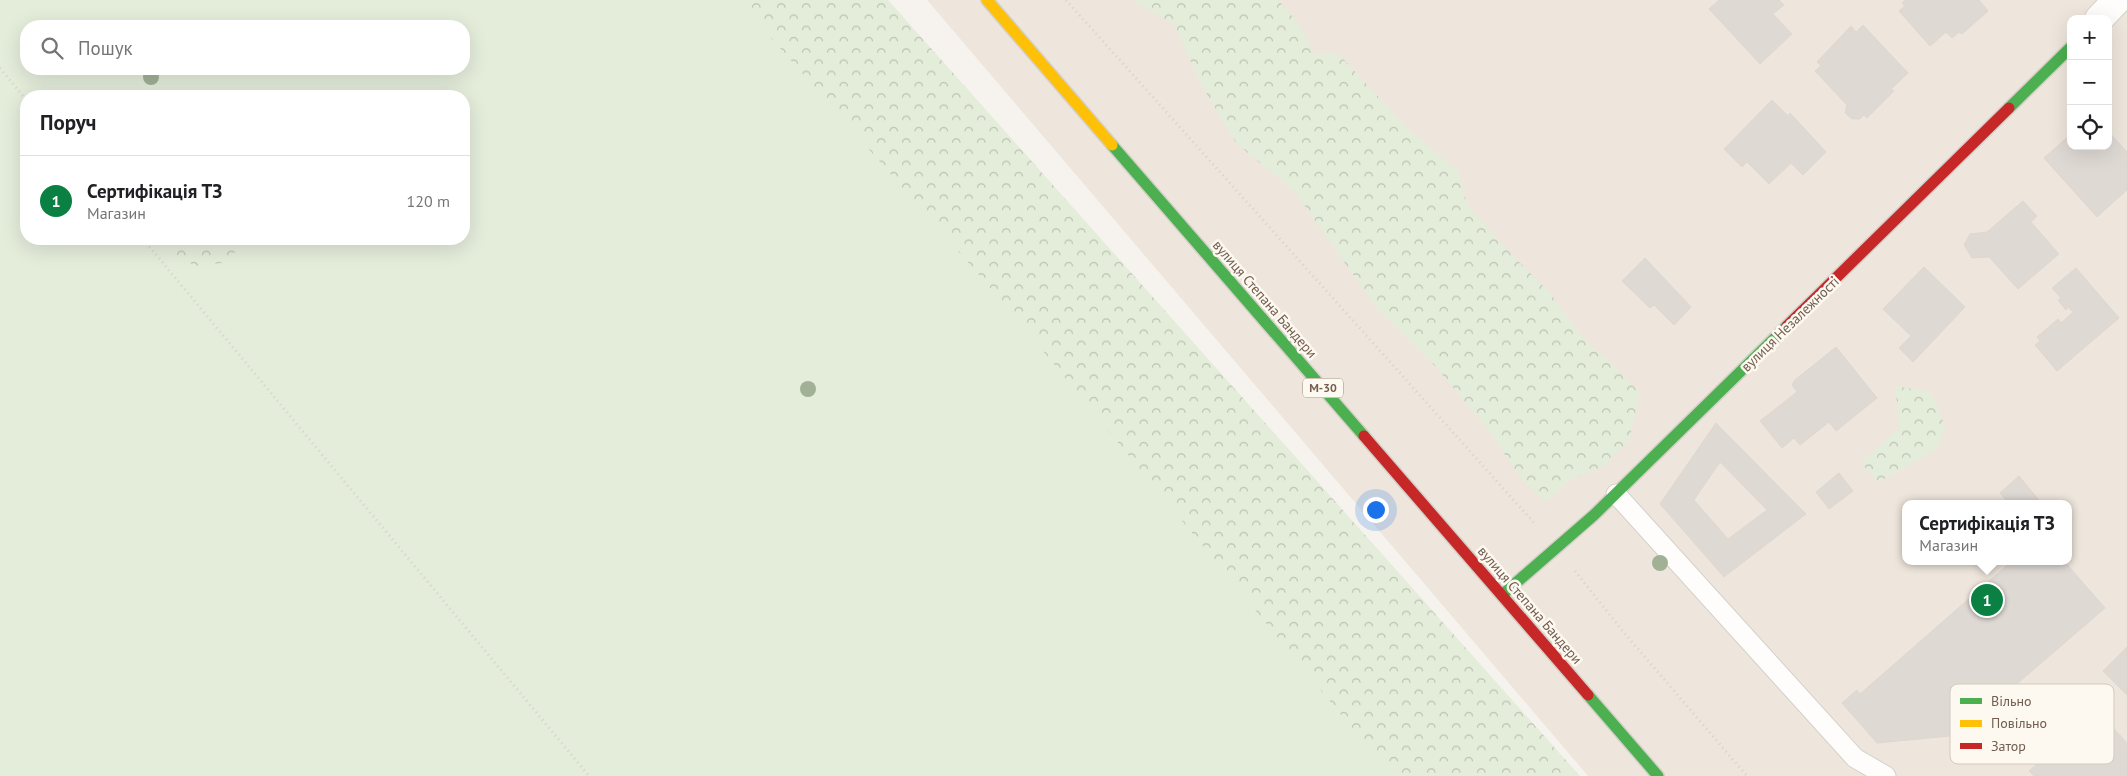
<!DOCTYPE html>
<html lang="uk">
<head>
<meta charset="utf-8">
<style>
	body { margin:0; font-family:"PT Sans",sans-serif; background:#f6f6f6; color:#202124 }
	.controls { position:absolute; right:15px; top:15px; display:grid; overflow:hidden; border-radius:10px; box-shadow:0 5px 20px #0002 }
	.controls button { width:45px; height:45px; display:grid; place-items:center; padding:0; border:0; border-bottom:1px solid #e0e0e0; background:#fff; color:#202124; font:25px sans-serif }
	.you { position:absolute; left:1375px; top:509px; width:18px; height:18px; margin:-12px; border:4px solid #fff; border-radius:50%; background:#1a73e8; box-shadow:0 0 0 8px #1a73e833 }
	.badge { display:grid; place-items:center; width:32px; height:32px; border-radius:50%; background:#0b8043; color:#fff; font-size:16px; font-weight:700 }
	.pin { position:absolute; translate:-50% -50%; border:2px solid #fff; box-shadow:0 1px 5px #0006 }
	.popup { position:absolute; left:1902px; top:500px; width:170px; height:65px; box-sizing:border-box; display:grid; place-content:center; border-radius:10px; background:#fff; filter:drop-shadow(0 1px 4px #0005); font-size:16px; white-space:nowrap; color:#757577 }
	.popup b { font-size:19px; color:#202124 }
	.popup::after { content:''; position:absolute; left:50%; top:100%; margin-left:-10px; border:10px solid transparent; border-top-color:#fff }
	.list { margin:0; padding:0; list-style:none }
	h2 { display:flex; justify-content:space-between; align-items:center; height:65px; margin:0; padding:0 20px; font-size:21px }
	h2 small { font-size:16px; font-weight:400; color:#757577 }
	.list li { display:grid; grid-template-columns:32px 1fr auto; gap:15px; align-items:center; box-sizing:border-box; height:90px; padding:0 20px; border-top:1px solid #e0e0e0 }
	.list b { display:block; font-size:19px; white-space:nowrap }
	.list p { margin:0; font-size:16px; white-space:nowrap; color:#757577 }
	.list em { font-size:16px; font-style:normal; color:#757577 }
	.icon { flex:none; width:28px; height:28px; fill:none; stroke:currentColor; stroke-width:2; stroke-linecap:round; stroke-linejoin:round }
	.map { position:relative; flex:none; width:2127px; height:776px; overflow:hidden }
	.search { position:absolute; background:#fff; box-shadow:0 5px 20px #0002; left:20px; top:20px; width:450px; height:55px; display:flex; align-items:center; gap:12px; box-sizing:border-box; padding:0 18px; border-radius:20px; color:#757577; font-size:19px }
	.panel { position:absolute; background:#fff; box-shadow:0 5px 20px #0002; left:20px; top:90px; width:450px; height:155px; border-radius:20px }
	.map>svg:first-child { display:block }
	.residential { fill:#eee6dc; fill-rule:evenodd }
	.green { fill:#e4ecda; fill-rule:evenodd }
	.forest { fill:url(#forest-crowns) }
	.building { fill:#dfd9d4; stroke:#ded7d1; fill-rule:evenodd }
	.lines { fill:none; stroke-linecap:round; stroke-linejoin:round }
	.lane-casing { stroke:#d4cfc9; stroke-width:21 }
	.street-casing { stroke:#d4cfc9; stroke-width:30 }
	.fast-casing { stroke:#d4cfc9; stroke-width:14 }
	.slow-casing { stroke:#d4cfc9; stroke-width:14 }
	.jam-casing { stroke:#d4cfc9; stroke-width:14 }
	.path { stroke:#d7d1cd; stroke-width:3; stroke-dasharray:1 4; stroke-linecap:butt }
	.lane { stroke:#fefdfc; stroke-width:19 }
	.street { stroke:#fefdfc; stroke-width:28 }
	.fast { stroke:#4caf50; stroke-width:11 }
	.slow { stroke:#ffc107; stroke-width:11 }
	.jam { stroke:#c62828; stroke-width:11 }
	.tree { fill:#a0b195 }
	.labels { text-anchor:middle; stroke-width:5; stroke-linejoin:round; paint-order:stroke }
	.shield { fill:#fdf8f0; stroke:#9c8c80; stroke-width:1 }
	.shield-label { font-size:12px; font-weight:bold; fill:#725d50 }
	.street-label { font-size:14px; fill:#725d50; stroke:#fdf8f0 }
	.key { fill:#fdf8f0; stroke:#d3cac0; stroke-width:1 }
	.key-label { font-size:14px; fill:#725d50 }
</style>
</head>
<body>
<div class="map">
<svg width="2127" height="776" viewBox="0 0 2127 776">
	<defs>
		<pattern id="forest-crowns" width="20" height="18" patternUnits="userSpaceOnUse" patternTransform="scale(1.25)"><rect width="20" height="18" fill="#e4ecda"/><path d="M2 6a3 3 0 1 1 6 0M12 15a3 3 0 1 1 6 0" fill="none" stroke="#bdc2b3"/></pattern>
	</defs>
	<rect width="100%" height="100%" fill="#f6f3ee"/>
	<path class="residential" d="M927,0H2127V776H1588ZM2071,19H2108V146H2071ZM1906,504H2068V561H1906Z"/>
	<path class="green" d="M0,0H753L1407,776H0ZM26,26H464V69H26ZM26,96H464V239H26Z"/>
	<g class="forest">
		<path d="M738,0H888L1580,776H1391L1007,307Z"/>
		<path d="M1132,0H1278L1300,25L1314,54L1338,53L1407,128L1458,171L1467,204L1512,255L1550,293L1586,342L1613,365L1640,393L1629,441L1604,466L1571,479L1546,502L1521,478L1486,427L1435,366L1378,310L1295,192L1236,143L1202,86L1174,25Z"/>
		<path d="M169,239H236L243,245L223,263L195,266L172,252Z"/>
		<path d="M1895,386L1931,392L1945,426L1937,449L1879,482L1861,463L1900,427Z"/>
	</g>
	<g class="building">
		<path d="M1719,0H1779L1784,5L1773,14L1792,34L1760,64L1709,9Z"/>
		<path d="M1905,0H1979L1988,11L1962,34L1959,32L1952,38L1946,32L1930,46L1899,11L1905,6L1902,3Z"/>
		<path d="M1863,25L1908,73L1891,89L1894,91L1867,118L1864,115L1860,119H1852L1845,113L1847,105L1815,71L1821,66L1817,62L1851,26L1856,32Z"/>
		<path d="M1772,100L1788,116L1790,113L1826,152L1803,175L1791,163L1769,184L1747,162L1742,167L1724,149Z"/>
		<path d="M2108,131L2127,152V190L2097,217L2044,158L2071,134V146H2108Z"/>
		<path d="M2023,201L2037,216L2031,222L2059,254L2018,289L1989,257L1972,258L1964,245L1970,234L1987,232Z"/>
		<path d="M1645,258L1691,307L1674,325L1654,305L1650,308L1622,281Z"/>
		<path d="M1924,267L1965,307L1913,362L1899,348L1911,336L1883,309Z"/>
		<path d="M2076,268L2119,318L2057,371L2035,345L2040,341L2037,337L2058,319L2061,323L2073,312L2068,307L2066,310L2058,300L2061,298L2052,288Z"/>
		<path d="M1836,347L1877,398L1836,431L1829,422L1800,445L1794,438L1782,448L1760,421L1797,392L1792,385L1795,380Z"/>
		<path d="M1716,423L1806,514L1724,577L1660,504ZM1720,462L1767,510L1728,539L1694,500Z"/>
		<path d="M1839,473L1853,491L1829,509L1816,492Z"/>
		<path d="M2019,476L2042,504H2009L2000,493Z"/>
		<path d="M2012,561H2064L2105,608L2017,684L2036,706L1978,756L1960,735L1877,743L1842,703L1857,690L1860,694Z"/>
		<path d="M2127,647V695L2103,671Z"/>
		<path d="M2097,710L2127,743V776H2034L2029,771Z"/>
	</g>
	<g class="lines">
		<g class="lane-casing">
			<path id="lane" d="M1616,494L1855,758L1886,776"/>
		</g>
		<g class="street-casing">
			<path id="street" d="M2099,19L2117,0"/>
		</g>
		<g class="fast-casing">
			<g id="fast">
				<path d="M2009,108L2071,47"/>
				<path d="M1112,145L1364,436"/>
				<path d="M1502,595L1594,515L1787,326"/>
				<path d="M1588,695L1658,776"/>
			</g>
		</g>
		<g class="slow-casing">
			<path id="slow" d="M987,0L1112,145"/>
		</g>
		<g class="jam-casing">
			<g id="jam">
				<path d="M1787,326L2009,108"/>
				<path d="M1364,436L1588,695"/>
			</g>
		</g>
		<g class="path">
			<path d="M1066,0L1536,525"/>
			<path d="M0,68L26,100"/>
			<path d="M143,239L589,776"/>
			<path d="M1575,571L1621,629L1747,776"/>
		</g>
		<use href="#lane" class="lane"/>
		<use href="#street" class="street"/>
		<use href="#fast" class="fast"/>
		<use href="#slow" class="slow"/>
		<use href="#jam" class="jam"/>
	</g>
	<g class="tree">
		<circle cx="151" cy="77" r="8"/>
		<circle cx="808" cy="389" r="8"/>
		<circle cx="1660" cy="563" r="8"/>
	</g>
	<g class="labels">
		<rect class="shield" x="1303" y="378.5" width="40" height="19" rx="4"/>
		<g class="shield-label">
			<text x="1323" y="392">М-30</text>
		</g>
		<g class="street-label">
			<text transform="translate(1265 299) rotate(49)" y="5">вулиця Степана Бандери</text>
			<text transform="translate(1790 324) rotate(-44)" y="5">вулиця Незалежності</text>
			<text transform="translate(1530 605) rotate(49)" y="5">вулиця Степана Бандери</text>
		</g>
	</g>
	<rect x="1950" y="684" width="164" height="80" rx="8" class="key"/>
	<rect x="1960" y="698" width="22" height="6" fill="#4caf50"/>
	<rect x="1960" y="720" width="22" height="7" fill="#ffc107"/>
	<rect x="1960" y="743" width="22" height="6" fill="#c62828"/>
	<g class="key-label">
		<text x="1991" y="706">Вільно</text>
		<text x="1991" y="728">Повільно</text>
		<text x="1991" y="751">Затор</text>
	</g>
</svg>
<div class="controls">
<button>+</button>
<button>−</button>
<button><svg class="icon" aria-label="locate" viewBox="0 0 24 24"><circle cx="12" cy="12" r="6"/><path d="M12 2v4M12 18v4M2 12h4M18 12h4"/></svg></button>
</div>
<div class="you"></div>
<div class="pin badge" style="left:1987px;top:600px">1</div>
<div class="popup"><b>Сертифікація ТЗ</b>Магазин</div>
<div class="search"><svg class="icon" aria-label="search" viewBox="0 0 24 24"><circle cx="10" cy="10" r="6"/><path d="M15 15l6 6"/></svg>Пошук</div>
<section class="panel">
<h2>Поруч<small></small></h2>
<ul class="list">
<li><span class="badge">1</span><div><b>Сертифікація ТЗ</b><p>Магазин</p></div><em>120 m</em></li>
</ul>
</section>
</div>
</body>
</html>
